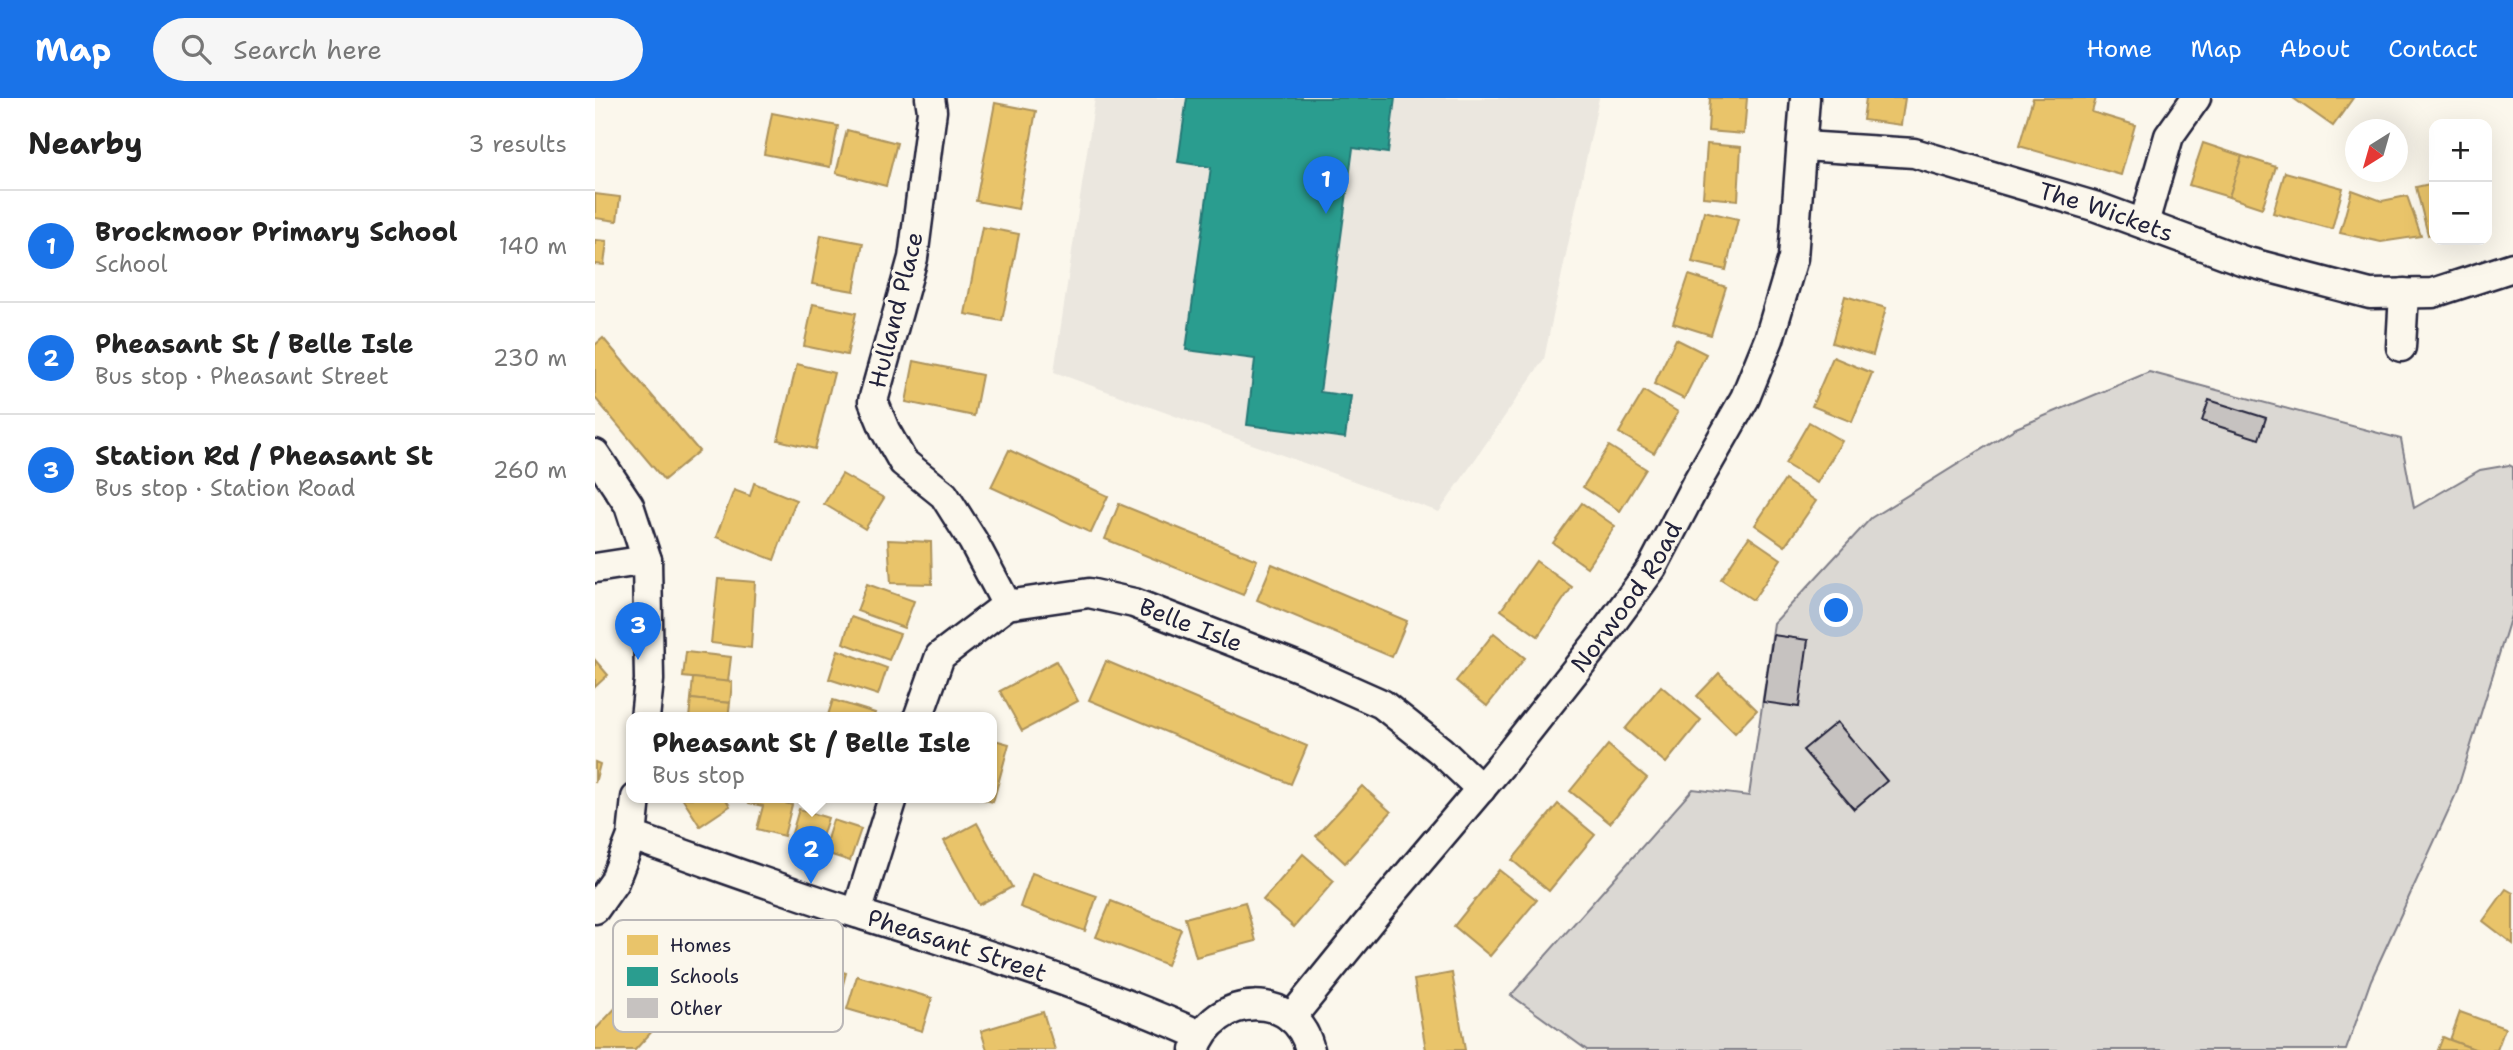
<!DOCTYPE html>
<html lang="en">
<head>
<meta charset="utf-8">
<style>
	body { margin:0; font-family:"Shantell Sans",sans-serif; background:#f6f6f6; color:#222 }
	.controls { position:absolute; right:21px; top:21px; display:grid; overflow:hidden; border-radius:14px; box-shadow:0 7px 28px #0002 }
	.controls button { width:63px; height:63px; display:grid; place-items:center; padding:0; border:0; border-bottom:2px solid #e0e0e0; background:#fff; color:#222; font:35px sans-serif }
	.compass { position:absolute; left:1750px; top:21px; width:63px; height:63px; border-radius:50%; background:#fff; box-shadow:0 7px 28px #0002; rotate:217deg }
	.you { position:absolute; left:1242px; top:513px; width:24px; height:24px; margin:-18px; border:5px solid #fff; border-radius:50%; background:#1a73e8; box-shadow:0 0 0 10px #1a73e833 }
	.badge { display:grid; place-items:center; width:46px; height:46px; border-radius:50%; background:#1a73e8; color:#fff; font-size:23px; font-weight:700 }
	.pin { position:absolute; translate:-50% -58px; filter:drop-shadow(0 2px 4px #0008) }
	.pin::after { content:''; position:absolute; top:37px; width:24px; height:21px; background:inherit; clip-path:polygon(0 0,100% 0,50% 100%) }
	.popup { position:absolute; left:31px; top:614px; width:371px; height:91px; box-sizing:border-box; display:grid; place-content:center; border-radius:14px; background:#fff; filter:drop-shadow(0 2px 5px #0005); font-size:23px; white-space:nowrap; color:#767676 }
	.popup b { font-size:26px; color:#222 }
	.popup::after { content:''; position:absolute; left:50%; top:100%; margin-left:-14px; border:14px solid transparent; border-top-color:#fff }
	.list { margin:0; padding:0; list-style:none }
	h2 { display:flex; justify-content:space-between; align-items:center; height:91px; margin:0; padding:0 28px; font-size:30px }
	h2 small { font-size:23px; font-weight:400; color:#767676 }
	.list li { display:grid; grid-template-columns:46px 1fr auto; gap:21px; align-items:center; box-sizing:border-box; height:112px; padding:0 28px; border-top:2px solid #e0e0e0 }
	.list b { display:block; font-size:26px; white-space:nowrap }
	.list p { margin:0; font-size:23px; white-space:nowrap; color:#767676 }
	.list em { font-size:23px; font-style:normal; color:#767676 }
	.icon { flex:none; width:38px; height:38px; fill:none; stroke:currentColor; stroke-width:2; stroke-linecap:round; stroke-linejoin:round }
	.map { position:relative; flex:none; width:1918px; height:952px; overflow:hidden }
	header { display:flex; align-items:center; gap:42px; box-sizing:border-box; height:98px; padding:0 35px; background:#1a73e8; color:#fff }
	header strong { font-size:33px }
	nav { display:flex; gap:38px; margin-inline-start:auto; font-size:24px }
	.search { width:490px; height:63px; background:#f6f6f6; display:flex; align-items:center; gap:18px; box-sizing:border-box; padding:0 24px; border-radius:38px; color:#767676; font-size:26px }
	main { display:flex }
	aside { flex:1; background:#fff }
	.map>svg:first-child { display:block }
	.built { fill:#ebe7df }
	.green { fill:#dbd8d3; stroke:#7e7d87; stroke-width:2 }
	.homes { fill:#e9c46a; stroke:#ad935c; stroke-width:2 }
	.schools { fill:#2a9d8f; stroke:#287876; stroke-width:2 }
	.building { fill:#c6c2c0; stroke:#22223b; stroke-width:2 }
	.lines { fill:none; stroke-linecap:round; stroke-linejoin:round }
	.minor-casing { stroke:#22223b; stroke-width:33 }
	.minor { stroke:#fbf7ec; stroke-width:28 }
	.labels { text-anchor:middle; stroke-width:7; stroke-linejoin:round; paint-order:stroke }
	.street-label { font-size:24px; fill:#22223b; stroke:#fbf7ec }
	.key { fill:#fbf7ec; stroke:#bab7b7; stroke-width:2 }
	.key-label { font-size:19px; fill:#22223b }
</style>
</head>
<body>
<header>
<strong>Map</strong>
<div class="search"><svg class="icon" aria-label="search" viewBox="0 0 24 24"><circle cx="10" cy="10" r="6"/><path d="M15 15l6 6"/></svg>Search here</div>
<nav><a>Home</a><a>Map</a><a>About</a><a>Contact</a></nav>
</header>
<main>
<aside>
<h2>Nearby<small>3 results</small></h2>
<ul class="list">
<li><span class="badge">1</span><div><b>Brockmoor Primary School</b><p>School</p></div><em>140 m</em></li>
<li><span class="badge">2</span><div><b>Pheasant St / Belle Isle</b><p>Bus stop · Pheasant Street</p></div><em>230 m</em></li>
<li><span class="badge">3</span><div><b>Station Rd / Pheasant St</b><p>Bus stop · Station Road</p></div><em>260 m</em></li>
</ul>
</aside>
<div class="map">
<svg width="1918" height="952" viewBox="0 0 1918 952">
	<rect width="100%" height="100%" fill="#fbf7ec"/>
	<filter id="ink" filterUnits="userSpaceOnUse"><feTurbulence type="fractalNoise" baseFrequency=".0143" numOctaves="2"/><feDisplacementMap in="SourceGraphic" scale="14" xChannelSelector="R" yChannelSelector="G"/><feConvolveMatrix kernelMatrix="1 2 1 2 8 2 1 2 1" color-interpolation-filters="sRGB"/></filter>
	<g filter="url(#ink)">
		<path class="built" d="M500,0H1004L949,261L844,414L459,274Z"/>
		<path class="green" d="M1554,274L1806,341L1819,410L1885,372L1914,367L1918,369V511L1861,696L1776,882L1751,952H992L916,897L1098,691L1154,698L1179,525L1276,420L1421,330Z"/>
		<g class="homes">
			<path d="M1115,0H1152L1149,36L1113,33Z"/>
			<path d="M1271,0H1310L1306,27L1268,22Z"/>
			<path d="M1438,0H1501L1497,14L1540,27L1526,77L1424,48Z"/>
			<path d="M1698,0H1758L1738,28Z"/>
			<path d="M400,5L441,13L423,111L381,103Z"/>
			<path d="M177,15L243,28L235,69L169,56Z"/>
			<path d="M252,32L302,45L291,88L241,75Z"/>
			<path d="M1608,45L1647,58L1634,99L1594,87Z"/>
			<path d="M1112,46L1146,49L1143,102L1108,99Z"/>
			<path d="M1647,58L1681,69L1667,110L1634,99Z"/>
			<path d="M1690,74L1748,90L1737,131L1678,115Z"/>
			<path d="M1839,85V135L1833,137L1821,89Z"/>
			<path d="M1757,92L1787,103L1812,98L1826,138L1786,144L1745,135Z"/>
			<path d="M0,96L25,99L22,123L0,120Z"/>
			<path d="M1109,113L1143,121L1131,172L1097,164Z"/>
			<path d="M387,129L424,136L407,223L370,216Z"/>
			<path d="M226,137L268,145L259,193L217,186Z"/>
			<path d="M0,142L12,143L9,167L0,166Z"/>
			<path d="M1094,177L1131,189L1116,237L1078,225Z"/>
			<path d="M1250,198L1291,210L1278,257L1237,245Z"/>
			<path d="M218,206L261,215L252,257L209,248Z"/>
			<path d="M8,240L104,353L69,382L0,300V247Z"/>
			<path d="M1081,241L1111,256L1089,301L1059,286Z"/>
			<path d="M1238,259L1277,275L1257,324L1217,308Z"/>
			<path d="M319,263L387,277L379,318L311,304Z"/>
			<path d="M202,266L239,275L220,351L183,342Z"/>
			<path d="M1049,293L1083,314L1059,355L1024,335Z"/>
			<path d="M1214,324L1247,343L1222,385L1190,366Z"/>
			<path d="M1014,348L1051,371L1025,413L988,389Z"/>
			<path d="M414,352L513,398L496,435L396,389Z"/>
			<path d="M247,376L289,400L270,431L229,406Z"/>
			<path d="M1190,382L1221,403L1190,448L1160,427Z"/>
			<path d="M159,385L201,402L179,462L121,439L139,392L155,398Z"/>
			<path d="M987,405L1020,428L992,469L958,445Z"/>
			<path d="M524,406L662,462L648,497L510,441Z"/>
			<path d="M1154,439L1186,461L1158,502L1126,481Z"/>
			<path d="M293,442L336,444L337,486L296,485Z"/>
			<path d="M941,463L977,489L943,538L906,512Z"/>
			<path d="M677,466L812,523L797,559L662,502Z"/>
			<path d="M123,481L160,484L156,550L116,545Z"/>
			<path d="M272,486L319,503L309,530L262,513Z"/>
			<path d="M256,519L305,536L294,562L248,545Z"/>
			<path d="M899,535L930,560L892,608L861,583Z"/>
			<path d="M243,552L292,570L283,597L234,581Z"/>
			<path d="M91,554L136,559L133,584L88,579Z"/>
			<path d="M0,562L13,577L0,589Z"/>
			<path d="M461,563L483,603L427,633L405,593Z"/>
			<path d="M511,563L712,648L696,686L494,602Z"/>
			<path d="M1124,575L1162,612L1140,635L1102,598Z"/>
			<path d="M98,580L137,584L135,605L96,601Z"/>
			<path d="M1066,588L1106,622L1071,665L1030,631Z"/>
			<path d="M96,601L135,605L133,620H94Z"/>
			<path d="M238,602L280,615L278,620H232Z"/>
			<path d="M396,641L414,646L398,704L383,700H396Z"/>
			<path d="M1013,647L1052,680L1015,725L975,693Z"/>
			<path d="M0,664L5,666L0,685Z"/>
			<path d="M767,688L796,714L750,765L721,738Z"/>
			<path d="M87,700H130L135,708L105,728Z"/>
			<path d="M155,700H173L197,707L189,738L162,731L168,708L154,705Z"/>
			<path d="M963,706L1000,737L954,793L917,762Z"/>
			<path d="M204,711L233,720L223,751L195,742Z"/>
			<path d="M238,722L266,731L255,763L228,754Z"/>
			<path d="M382,725L417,789L384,807L349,743Z"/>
			<path d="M708,756L739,783L699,829L668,802Z"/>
			<path d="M904,772L942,802L895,858L859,828Z"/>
			<path d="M437,775L502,798L490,833L425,809Z"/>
			<path d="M1911,791L1918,795V846L1888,823Z"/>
			<path d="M516,803L586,831L572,867L501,839Z"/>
			<path d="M650,804L661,843L601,859L590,820Z"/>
			<path d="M109,835L251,875L241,912L99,873Z"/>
			<path d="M857,875L870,952H831L819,882Z"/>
			<path d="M52,876L83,905L40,952H0V932Z"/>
			<path d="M262,878L337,900L327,933L252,911Z"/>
			<path d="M448,914L460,952H392L386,933Z"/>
			<path d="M1865,914L1910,930L1902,952H1882L1855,942Z"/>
			<path d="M1848,939L1855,942L1882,952H1843Z"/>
		</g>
		<path class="schools" d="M592,0H800L793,55L758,50L725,294L756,298L750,340L652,327L660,261L591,252L616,69L583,64Z"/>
		<g class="building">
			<path d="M1614,302L1671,320L1664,341L1607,323Z"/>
			<path d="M1178,537L1213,542L1204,609L1168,604Z"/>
			<path d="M1242,624L1292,683L1259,711L1208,652Z"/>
		</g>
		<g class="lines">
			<g class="minor-casing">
				<g id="minor">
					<path d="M335,0L337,13L318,160L278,303L290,332L308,364L349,397L378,443L412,507"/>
					<path id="s1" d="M1208,48L1319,55L1502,109L1649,163L1775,196L1838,195L1918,169"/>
					<path d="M1549,125L1574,38L1601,0"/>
					<path d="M1806,249L1809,195"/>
					<path d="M0,356L34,407L52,462L54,582L50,620"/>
					<path d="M0,470L52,462"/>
					<path id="s2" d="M323,620L345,558L412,507L494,495L539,505L706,570L787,606L846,653L886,691"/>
					<path id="s3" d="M37,738C112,764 187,792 264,816C379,852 495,888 605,937"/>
					<path d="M0,811L19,784L37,738L41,700"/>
					<path d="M262,815L298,700"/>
					<path id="s4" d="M696,920L800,792L905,668L1002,545L1057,470L1101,386L1150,300L1174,241L1198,160L1210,0"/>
					<path d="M600,952C619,894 701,891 715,952"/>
				</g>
			</g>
			<use href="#minor" class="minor"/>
		</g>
	</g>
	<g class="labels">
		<g class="street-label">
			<text dy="8" stroke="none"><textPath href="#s1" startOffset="312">The Wickets</textPath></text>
			<text transform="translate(301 212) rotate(-76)" y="8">Hulland Place</text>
			<text dy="8" stroke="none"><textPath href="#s4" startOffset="539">Norwood Road</textPath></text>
			<text dy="8" stroke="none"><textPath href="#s2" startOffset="340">Belle Isle</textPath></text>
			<text dy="8" stroke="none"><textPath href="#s3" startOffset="343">Pheasant Street</textPath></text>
		</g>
	</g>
	<rect x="18" y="822" width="230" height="112" rx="10" class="key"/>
	<rect x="32" y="837" width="31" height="20" fill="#e9c46a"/>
	<rect x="32" y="869" width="31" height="19" fill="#2a9d8f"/>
	<rect x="32" y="900" width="31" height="20" fill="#c6c2c0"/>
	<g class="key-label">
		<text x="75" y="854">Homes</text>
		<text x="75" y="885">Schools</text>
		<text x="75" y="917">Other</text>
	</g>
</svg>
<div class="controls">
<button>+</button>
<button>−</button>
</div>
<svg class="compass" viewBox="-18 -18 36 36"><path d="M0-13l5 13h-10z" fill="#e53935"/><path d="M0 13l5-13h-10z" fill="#767676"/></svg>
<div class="you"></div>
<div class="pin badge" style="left:731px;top:116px">1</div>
<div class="pin badge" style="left:216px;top:786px">2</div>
<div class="popup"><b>Pheasant St / Belle Isle</b>Bus stop</div>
<div class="pin badge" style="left:43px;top:562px">3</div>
</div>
</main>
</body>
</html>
